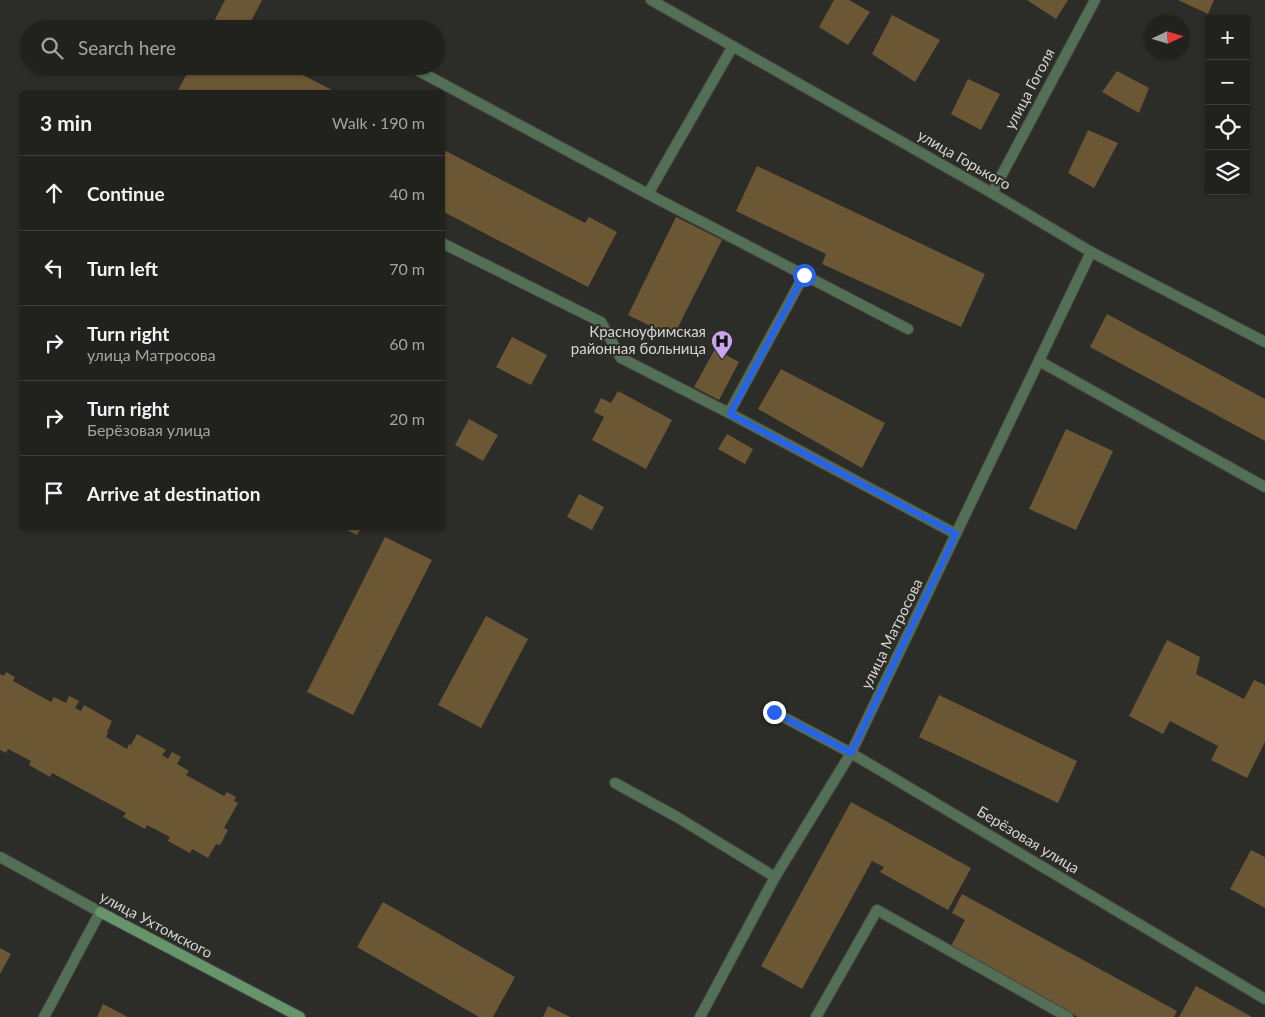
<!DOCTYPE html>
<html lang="en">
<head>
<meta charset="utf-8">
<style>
	body { margin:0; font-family:Lato,sans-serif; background:#292a27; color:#f1f3f6 }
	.controls { position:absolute; right:15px; top:15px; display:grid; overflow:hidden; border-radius:5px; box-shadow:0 1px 4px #0004 }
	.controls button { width:45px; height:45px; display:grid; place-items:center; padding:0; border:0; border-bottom:1px solid #3e3f3c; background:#21221e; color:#f1f3f6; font:25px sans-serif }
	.compass { position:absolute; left:1145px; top:15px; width:45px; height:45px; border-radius:50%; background:#21221e; box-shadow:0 1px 4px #0004; rotate:86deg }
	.stop { position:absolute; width:15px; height:15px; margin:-11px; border:4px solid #2563eb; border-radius:50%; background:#fff }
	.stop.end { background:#2563eb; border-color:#fff; box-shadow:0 1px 5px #0008 }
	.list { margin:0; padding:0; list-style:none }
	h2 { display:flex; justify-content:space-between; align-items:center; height:65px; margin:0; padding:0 20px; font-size:21px }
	h2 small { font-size:16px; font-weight:400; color:#a2a4a4 }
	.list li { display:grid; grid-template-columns:32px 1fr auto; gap:15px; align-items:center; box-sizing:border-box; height:75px; padding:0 20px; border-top:1px solid #3e3f3c }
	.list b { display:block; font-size:19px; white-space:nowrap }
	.list p { margin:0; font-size:16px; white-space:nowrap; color:#a2a4a4 }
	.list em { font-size:16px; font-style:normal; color:#a2a4a4 }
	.icon { flex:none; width:28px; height:28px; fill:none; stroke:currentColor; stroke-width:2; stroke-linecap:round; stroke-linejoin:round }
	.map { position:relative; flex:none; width:1265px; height:1017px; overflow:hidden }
	.search { position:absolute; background:#21221e; box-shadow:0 1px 4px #0004; left:20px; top:20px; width:425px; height:55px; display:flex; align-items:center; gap:12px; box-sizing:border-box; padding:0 18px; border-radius:28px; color:#a2a4a4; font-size:19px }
	.panel { position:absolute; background:#21221e; box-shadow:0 1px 4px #0004; left:20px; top:90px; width:425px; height:440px; border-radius:5px }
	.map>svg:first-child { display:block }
	.building { fill:#6c5735 }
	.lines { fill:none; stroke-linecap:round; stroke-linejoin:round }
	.service-casing { stroke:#474843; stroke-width:12 }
	.minor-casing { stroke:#474843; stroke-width:12 }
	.tertiary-casing { stroke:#474843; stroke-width:12 }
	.secondary-casing { stroke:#474843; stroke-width:12 }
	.service { stroke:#536f55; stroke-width:10 }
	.minor { stroke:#536f55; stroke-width:10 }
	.tertiary { stroke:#536f55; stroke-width:10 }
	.secondary { stroke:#67956b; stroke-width:10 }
	.route { stroke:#2563eb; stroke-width:6 }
	.labels { text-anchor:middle; stroke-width:4; stroke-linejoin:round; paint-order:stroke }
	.street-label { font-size:15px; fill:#d4d4d1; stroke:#2c2d28 }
	.poi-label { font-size:15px; fill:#d4d4d1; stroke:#2c2d28; text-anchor:end }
</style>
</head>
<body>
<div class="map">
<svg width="1265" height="1017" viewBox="0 0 1265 1017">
	<rect width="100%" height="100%" fill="#2c2d28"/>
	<g class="building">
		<path d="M225,0H262L247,29H210Z"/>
		<path d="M834,0H849L870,12L848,45L819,27Z"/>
		<path d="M1027,0H1068L1056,19Z"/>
		<path d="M1178,0H1214L1208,14Z"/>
		<path d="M892,15L940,40L915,82L872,54Z"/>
		<path d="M191,66H285L336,92H177Z"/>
		<path d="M1117,71L1149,88L1139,113L1102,92Z"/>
		<path d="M968,79L1000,94L981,130L951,114Z"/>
		<path d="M1088,130L1118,143L1094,188L1068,173Z"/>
		<path d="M442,149L585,223L589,217L617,232L588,287L442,211Z"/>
		<path d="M757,166L985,274L961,327L822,264L826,254L736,211Z"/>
		<path d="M676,217L722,240L673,337L628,315Z"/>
		<path d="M1107,314L1265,399V441L1090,347Z"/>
		<path d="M512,337L547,355L531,385L496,367Z"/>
		<path d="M715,349L739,362L719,400L694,387Z"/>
		<path d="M781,369L885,423L862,468L758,409Z"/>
		<path d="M618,391L672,420L646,469L592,440L604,417L594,412L601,398L611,403Z"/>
		<path d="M469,419L498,435L483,461L455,445Z"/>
		<path d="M1066,429L1113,451L1076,530L1029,509Z"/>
		<path d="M727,434L753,449L745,464L718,449Z"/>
		<path d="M579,494L604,507L592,530L567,517Z"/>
		<path d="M343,528H361L357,535Z"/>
		<path d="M385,537L432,560L353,715L307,692Z"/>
		<path d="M486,616L528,639L481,728L438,705Z"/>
		<path d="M1167,640L1200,657L1196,674L1244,699L1254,680L1265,685V742L1247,778L1211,760L1218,746L1170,721L1163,734L1129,716Z"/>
		<path d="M6,672L15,677L13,681L51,702L54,697L66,703L69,696L79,701L75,708L81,711L84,705L112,721L107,732L108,733L106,737L127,749L129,744L131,745L137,734L166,750L162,755L168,759L172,752L181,757L177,764L189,771L186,775L224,796L227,792L236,797L234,801L238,803L224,828L228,830L220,845L216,844L208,858L192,849L190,853L168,841L170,837L147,825L145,829L123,817L126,813L52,773L50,777L29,765L31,761L8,749L6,753L0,750V674L4,676Z"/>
		<path d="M939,695L1077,761L1058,803L919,737Z"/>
		<path d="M851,802L971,868L948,910L880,872L884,867L872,861L802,989L761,966Z"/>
		<path d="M1251,850L1265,857V908L1230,889Z"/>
		<path d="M962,894L1177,1011L1174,1017H1078L950,948L965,920L952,913Z"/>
		<path d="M383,902L515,977L493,1017H479L357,947Z"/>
		<path d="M0,948L11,954L0,974Z"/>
		<path d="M1196,986L1252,1017H1179Z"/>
		<path d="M103,1004L128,1017H97Z"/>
		<path d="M548,1006L570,1017H543Z"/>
	</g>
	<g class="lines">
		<g class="service-casing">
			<g id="service">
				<path d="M417,70L648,194L733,46"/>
				<path d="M648,194L908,329"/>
				<path d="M442,243L601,322L621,358L729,413L956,534"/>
				<path d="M1039,361L1265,487"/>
				<path d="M729,413L804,275"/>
				<path d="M615,783L677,817L775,877"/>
				<path d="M816,1017L877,910L1068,1017"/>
			</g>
		</g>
		<g class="minor-casing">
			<g id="minor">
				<path d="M992,193L1095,0"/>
				<path d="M774,712L851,753L1265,999"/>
				<path d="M44,1017L100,912"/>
				<path d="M700,1017L775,877L851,753L1091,252"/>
			</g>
		</g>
		<g class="tertiary-casing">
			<g id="tertiary">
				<path d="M651,0L992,193L1091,252L1265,342"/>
				<path d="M0,857L100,912"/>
			</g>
		</g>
		<g class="secondary-casing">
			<path id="secondary" d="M100,912L300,1017"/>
		</g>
		<use href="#service" class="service"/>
		<use href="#minor" class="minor"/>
		<use href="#tertiary" class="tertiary"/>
		<use href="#secondary" class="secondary"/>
	</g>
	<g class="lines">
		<path class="route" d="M774,712L851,753L956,534L730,414L804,275"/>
	</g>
	<defs>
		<g id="hospital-pin" transform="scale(1.125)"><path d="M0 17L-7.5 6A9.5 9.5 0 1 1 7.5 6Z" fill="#c9a5ee" stroke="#2c2d28"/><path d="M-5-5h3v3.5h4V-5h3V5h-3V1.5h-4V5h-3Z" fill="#111"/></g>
	</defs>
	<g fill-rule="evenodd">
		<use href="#hospital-pin" x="722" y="341"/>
	</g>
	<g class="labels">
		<g class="street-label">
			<text transform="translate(1030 89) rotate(-62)" y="5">улица Гоголя</text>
			<text transform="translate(964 160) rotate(30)" y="5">улица Горького</text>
			<text transform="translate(892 634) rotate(-64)" y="5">улица Матросова</text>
			<text transform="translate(1028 840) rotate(31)" y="5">Берёзовая улица</text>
			<text transform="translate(156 925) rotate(28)" y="5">улица Ухтомского</text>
		</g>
		<g class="poi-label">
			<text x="706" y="337">Красноуфимская<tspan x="706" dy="17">районная больница</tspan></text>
		</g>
	</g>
</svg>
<div class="controls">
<button>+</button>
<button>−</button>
<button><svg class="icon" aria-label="locate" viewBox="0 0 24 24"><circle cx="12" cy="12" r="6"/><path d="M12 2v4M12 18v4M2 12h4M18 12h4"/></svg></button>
<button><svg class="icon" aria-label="layers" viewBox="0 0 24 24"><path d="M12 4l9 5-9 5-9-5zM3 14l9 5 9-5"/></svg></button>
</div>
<svg class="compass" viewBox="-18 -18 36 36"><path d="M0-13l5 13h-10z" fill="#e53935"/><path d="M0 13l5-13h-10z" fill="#a2a4a4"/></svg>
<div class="stop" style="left:804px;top:275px"></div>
<div class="stop end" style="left:774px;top:712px"></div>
<div class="search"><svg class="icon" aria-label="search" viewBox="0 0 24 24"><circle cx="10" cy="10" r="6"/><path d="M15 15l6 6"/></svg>Search here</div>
<section class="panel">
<h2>3 min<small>Walk · 190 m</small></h2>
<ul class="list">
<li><svg class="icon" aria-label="ahead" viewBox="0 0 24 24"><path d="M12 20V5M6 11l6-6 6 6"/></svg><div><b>Continue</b></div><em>40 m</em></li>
<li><svg class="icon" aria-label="left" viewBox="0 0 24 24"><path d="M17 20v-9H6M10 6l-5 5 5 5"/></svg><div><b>Turn left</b></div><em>70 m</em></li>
<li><svg class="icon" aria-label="right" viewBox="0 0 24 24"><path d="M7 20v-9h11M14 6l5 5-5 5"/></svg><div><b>Turn right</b><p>улица Матросова</p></div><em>60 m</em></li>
<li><svg class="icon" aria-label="right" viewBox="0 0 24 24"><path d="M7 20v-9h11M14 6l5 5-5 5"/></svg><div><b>Turn right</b><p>Берёзовая улица</p></div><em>20 m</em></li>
<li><svg class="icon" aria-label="arrive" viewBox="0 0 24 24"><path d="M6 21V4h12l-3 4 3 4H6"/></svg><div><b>Arrive at destination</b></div></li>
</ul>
</section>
</div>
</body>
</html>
